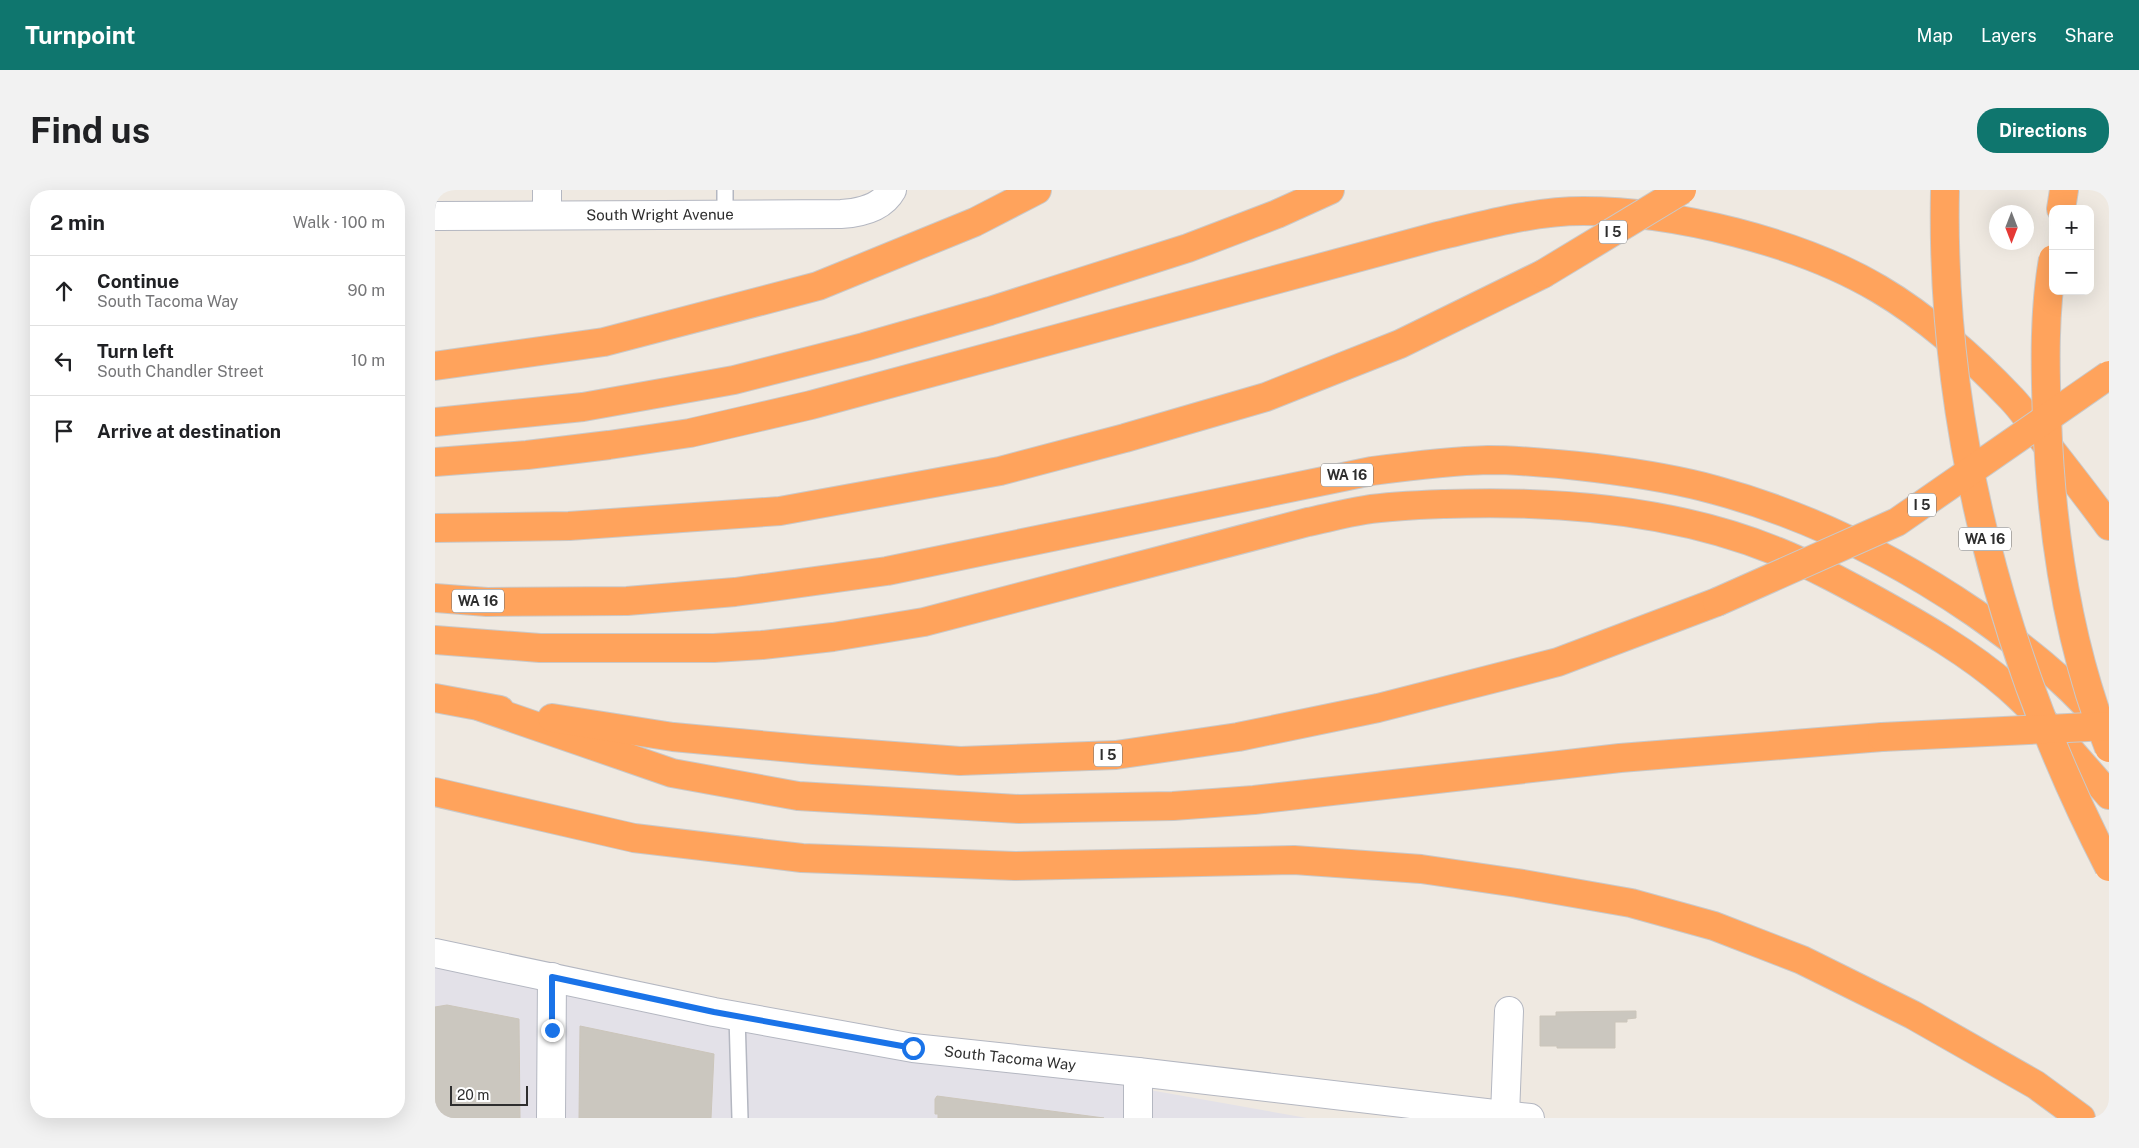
<!DOCTYPE html>
<html lang="en">
<head>
<meta charset="utf-8">
<style>
	body { margin:0; font-family:"Public Sans",sans-serif; background:#f2f2f2; color:#202124 }
	.controls { position:absolute; right:15px; top:15px; display:grid; overflow:hidden; border-radius:10px; box-shadow:0 5px 20px #0002 }
	.controls button { width:45px; height:45px; display:grid; place-items:center; padding:0; border:0; border-bottom:1px solid #e0e0e0; background:#fff; color:#202124; font:25px sans-serif }
	.compass { position:absolute; left:1554px; top:15px; width:45px; height:45px; border-radius:50%; background:#fff; box-shadow:0 5px 20px #0002; rotate:180deg }
	.scale { position:absolute; left:15px; bottom:12px; width:78px; box-sizing:border-box; padding-left:5px; border:2px solid #2e2e2e; border-top:0; font-size:14px; line-height:18px; white-space:nowrap; color:#2e2e2e; -webkit-text-stroke:4px #fff; paint-order:stroke }
	.stop { position:absolute; width:15px; height:15px; margin:-11px; border:4px solid #1a73e8; border-radius:50%; background:#fff }
	.stop.end { background:#1a73e8; border-color:#fff; box-shadow:0 1px 5px #0008 }
	.list { margin:0; padding:0; list-style:none }
	h2 { display:flex; justify-content:space-between; align-items:center; height:65px; margin:0; padding:0 20px; font-size:21px }
	h2 small { font-size:16px; font-weight:400; color:#757577 }
	.list li { display:grid; grid-template-columns:32px 1fr auto; gap:15px; align-items:center; box-sizing:border-box; height:70px; padding:0 20px; border-top:1px solid #e0e0e0 }
	.list b { display:block; font-size:19px; white-space:nowrap }
	.list p { margin:0; font-size:16px; white-space:nowrap; color:#757577 }
	.list em { font-size:16px; font-style:normal; color:#757577 }
	.icon { flex:none; width:28px; height:28px; fill:none; stroke:currentColor; stroke-width:2; stroke-linecap:round; stroke-linejoin:round }
	.map { position:relative; flex:none; width:1674px; height:928px; overflow:hidden; border-radius:20px }
	header { display:flex; align-items:center; gap:30px; box-sizing:border-box; height:70px; padding:0 25px; background:#0f766e; color:#fff }
	header strong { font-size:24px }
	nav { display:flex; gap:28px; margin-inline-start:auto; font-size:18px }
	.intro { display:flex; align-items:center; justify-content:space-between; box-sizing:border-box; height:120px; padding:0 30px }
	h1 { margin:0; font-size:35px }
	.button { padding:12px 22px; border-radius:20px; background:#0f766e; color:#fff; font-size:18px; font-weight:700 }
	main { display:flex; gap:30px; padding:0 30px }
	aside { flex:1; background:#fff; border-radius:20px; box-shadow:0 5px 20px #0002 }
	.map>svg:first-child { display:block }
	.industrial { fill:#e3e1e8 }
	.building { fill:#cbc7bf; stroke:#cbc5ba }
	.lines { fill:none; stroke-linecap:round; stroke-linejoin:round }
	.lane-casing { stroke:#b4b7c1; stroke-width:18 }
	.street-casing { stroke:#b4b7c1; stroke-width:30 }
	.secondary-casing { stroke:#b4b7c1; stroke-width:30 }
	.highway-casing { stroke:#c9c9c9; stroke-width:30 }
	.lane { stroke:#fff; stroke-width:15 }
	.street { stroke:#fff; stroke-width:28 }
	.secondary { stroke:#fff; stroke-width:28 }
	.highway { stroke:#ffa35c; stroke-width:28 }
	.highway-bridge-casing { stroke:#c9c9c9; stroke-width:30; stroke-linecap:butt }
	.highway-bridge { stroke:#ffa35c; stroke-width:28 }
	.route { stroke:#1a73e8; stroke-width:6 }
	.labels { text-anchor:middle; stroke-width:4; stroke-linejoin:round; paint-order:stroke }
	.shield { fill:#fff; stroke:#6d6d6d; stroke-width:1 }
	.shield-label { font-size:14px; font-weight:bold; fill:#2e2e2e }
	.street-label { font-size:15px; fill:#2e2e2e; stroke:#fff }
</style>
</head>
<body>
<header>
<strong>Turnpoint</strong>
<nav><a>Map</a><a>Layers</a><a>Share</a></nav>
</header>
<div class="intro"><h1>Find us</h1><a class="button">Directions</a></div>
<main>
<aside>
<h2>2 min<small>Walk · 100 m</small></h2>
<ul class="list">
<li><svg class="icon" aria-label="ahead" viewBox="0 0 24 24"><path d="M12 20V5M6 11l6-6 6 6"/></svg><div><b>Continue</b><p>South Tacoma Way</p></div><em>90 m</em></li>
<li><svg class="icon" aria-label="left" viewBox="0 0 24 24"><path d="M17 20v-9H6M10 6l-5 5 5 5"/></svg><div><b>Turn left</b><p>South Chandler Street</p></div><em>10 m</em></li>
<li><svg class="icon" aria-label="arrive" viewBox="0 0 24 24"><path d="M6 21V4h12l-3 4 3 4H6"/></svg><div><b>Arrive at destination</b></div></li>
</ul>
</aside>
<div class="map">
<svg width="1674" height="928" viewBox="0 0 1674 928">
	<rect width="100%" height="100%" fill="#efe9e1"/>
	<path class="industrial" d="M0,773L872,928H0Z"/>
	<g class="building">
		<path d="M12,815L84,829L85,928H0V817Z"/>
		<path d="M1201,821V828L1192,829V832H1180V858H1122V856H1105V826H1121V822Z"/>
		<path d="M145,836L279,864L276,928H144Z"/>
		<path d="M502,906L669,928H503V924H500V909Z"/>
	</g>
	<g class="lines">
		<g class="lane-casing">
			<g id="lane">
				<path d="M290,25V0"/>
				<path d="M302,826L305,928"/>
			</g>
		</g>
		<g class="street-casing">
			<g id="street">
				<path d="M112,0V25"/>
				<path id="s1" d="M0,26L406,24C424,23 447,18 457,0"/>
				<path d="M703,882V928"/>
				<path d="M1070,925L1074,821"/>
				<path d="M116,928L117,787"/>
			</g>
		</g>
		<g class="secondary-casing">
			<g id="secondary">
				<path id="s2" d="M0,763L279,822L478,858L703,882L1095,928"/>
			</g>
		</g>
		<g class="highway-casing">
			<g id="highway">
				<path d="M1626,19L1629,0"/>
				<path d="M0,176L169,152L383,96L540,32L602,0"/>
				<path d="M0,232L148,217L299,190L429,157L555,121L753,58L842,24L895,0"/>
				<path d="M0,272L92,265L174,255L255,243L320,228L376,215L1003,46C1050,35 1099,21 1148,21C1239,21 1365,52 1444,99C1490,126 1538,168 1575,207C1588,220 1598,236 1609,251C1631,279 1653,307 1674,336"/>
				<path d="M0,338L134,336L345,321L565,281L690,248L831,207L965,154L1108,84"/>
				<path d="M0,408L52,412L192,411L300,402L452,381L937,281C975,276 1014,271 1053,270C1089,270 1126,274 1161,278C1201,283 1241,289 1280,300C1372,325 1461,369 1540,423C1588,457 1626,486 1665,530"/>
				<path d="M0,450L105,458H279L327,455L398,447L489,432L873,332C892,328 911,323 930,320C956,316 984,315 1010,314C1121,310 1238,319 1341,361C1376,375 1409,393 1442,411C1487,436 1534,463 1573,497C1610,530 1642,568 1674,605"/>
				<path d="M0,508L65,520"/>
				<path d="M46,517L237,583L363,606L584,619L738,616L819,610L1185,568L1447,547"/>
				<path d="M117,528L238,547L379,560L525,571L681,565L803,547L943,518L1123,472L1282,412"/>
				<path d="M0,602L199,648L367,668L580,676L859,670L986,679L1082,693L1196,713L1279,736L1367,770L1478,825L1601,895L1646,928"/>
			</g>
		</g>
		<use href="#lane" class="lane"/>
		<use href="#street" class="street"/>
		<use href="#secondary" class="secondary"/>
		<use href="#highway" class="highway"/>
		<g class="highway-bridge-casing">
			<g id="highway-bridge">
				<path d="M1510,0C1505,234 1567,470 1674,677"/>
				<path d="M1618,69C1609,121 1610,175 1612,228C1616,340 1632,453 1674,558"/>
				<path d="M1108,84L1247,0"/>
				<path d="M1282,412L1462,332L1674,185"/>
				<path d="M1447,547L1674,536"/>
			</g>
		</g>
		<use href="#highway-bridge" class="highway-bridge"/>
	</g>
	<g class="lines">
		<path class="route" d="M117,840V787L279,822L478,858"/>
	</g>
	<g class="labels">
		<g class="shield">
			<rect x="1164" y="30.5" width="28" height="23" rx="4"/>
			<rect x="886" y="273.5" width="52" height="23" rx="4"/>
			<rect x="1473" y="303.5" width="28" height="23" rx="4"/>
			<rect x="1524" y="337.5" width="52" height="23" rx="4"/>
			<rect x="17" y="399.5" width="52" height="23" rx="4"/>
			<rect x="659" y="553.5" width="28" height="23" rx="4"/>
		</g>
		<g class="shield-label">
			<text x="1178" y="47">I 5</text>
			<text x="912" y="290">WA 16</text>
			<text x="1487" y="320">I 5</text>
			<text x="1550" y="354">WA 16</text>
			<text x="43" y="416">WA 16</text>
			<text x="673" y="570">I 5</text>
		</g>
		<g class="street-label">
			<text dy="5" stroke="none"><textPath href="#s1" startOffset="225">South Wright Avenue</textPath></text>
			<text dy="5" stroke="none"><textPath href="#s2" startOffset="585">South Tacoma Way</textPath></text>
		</g>
	</g>
</svg>
<div class="controls">
<button>+</button>
<button>−</button>
</div>
<svg class="compass" viewBox="-18 -18 36 36"><path d="M0-13l5 13h-10z" fill="#e53935"/><path d="M0 13l5-13h-10z" fill="#757577"/></svg>
<div class="scale">20 m</div>
<div class="stop" style="left:478px;top:858px"></div>
<div class="stop end" style="left:117px;top:840px"></div>
</div>
</main>
</body>
</html>
